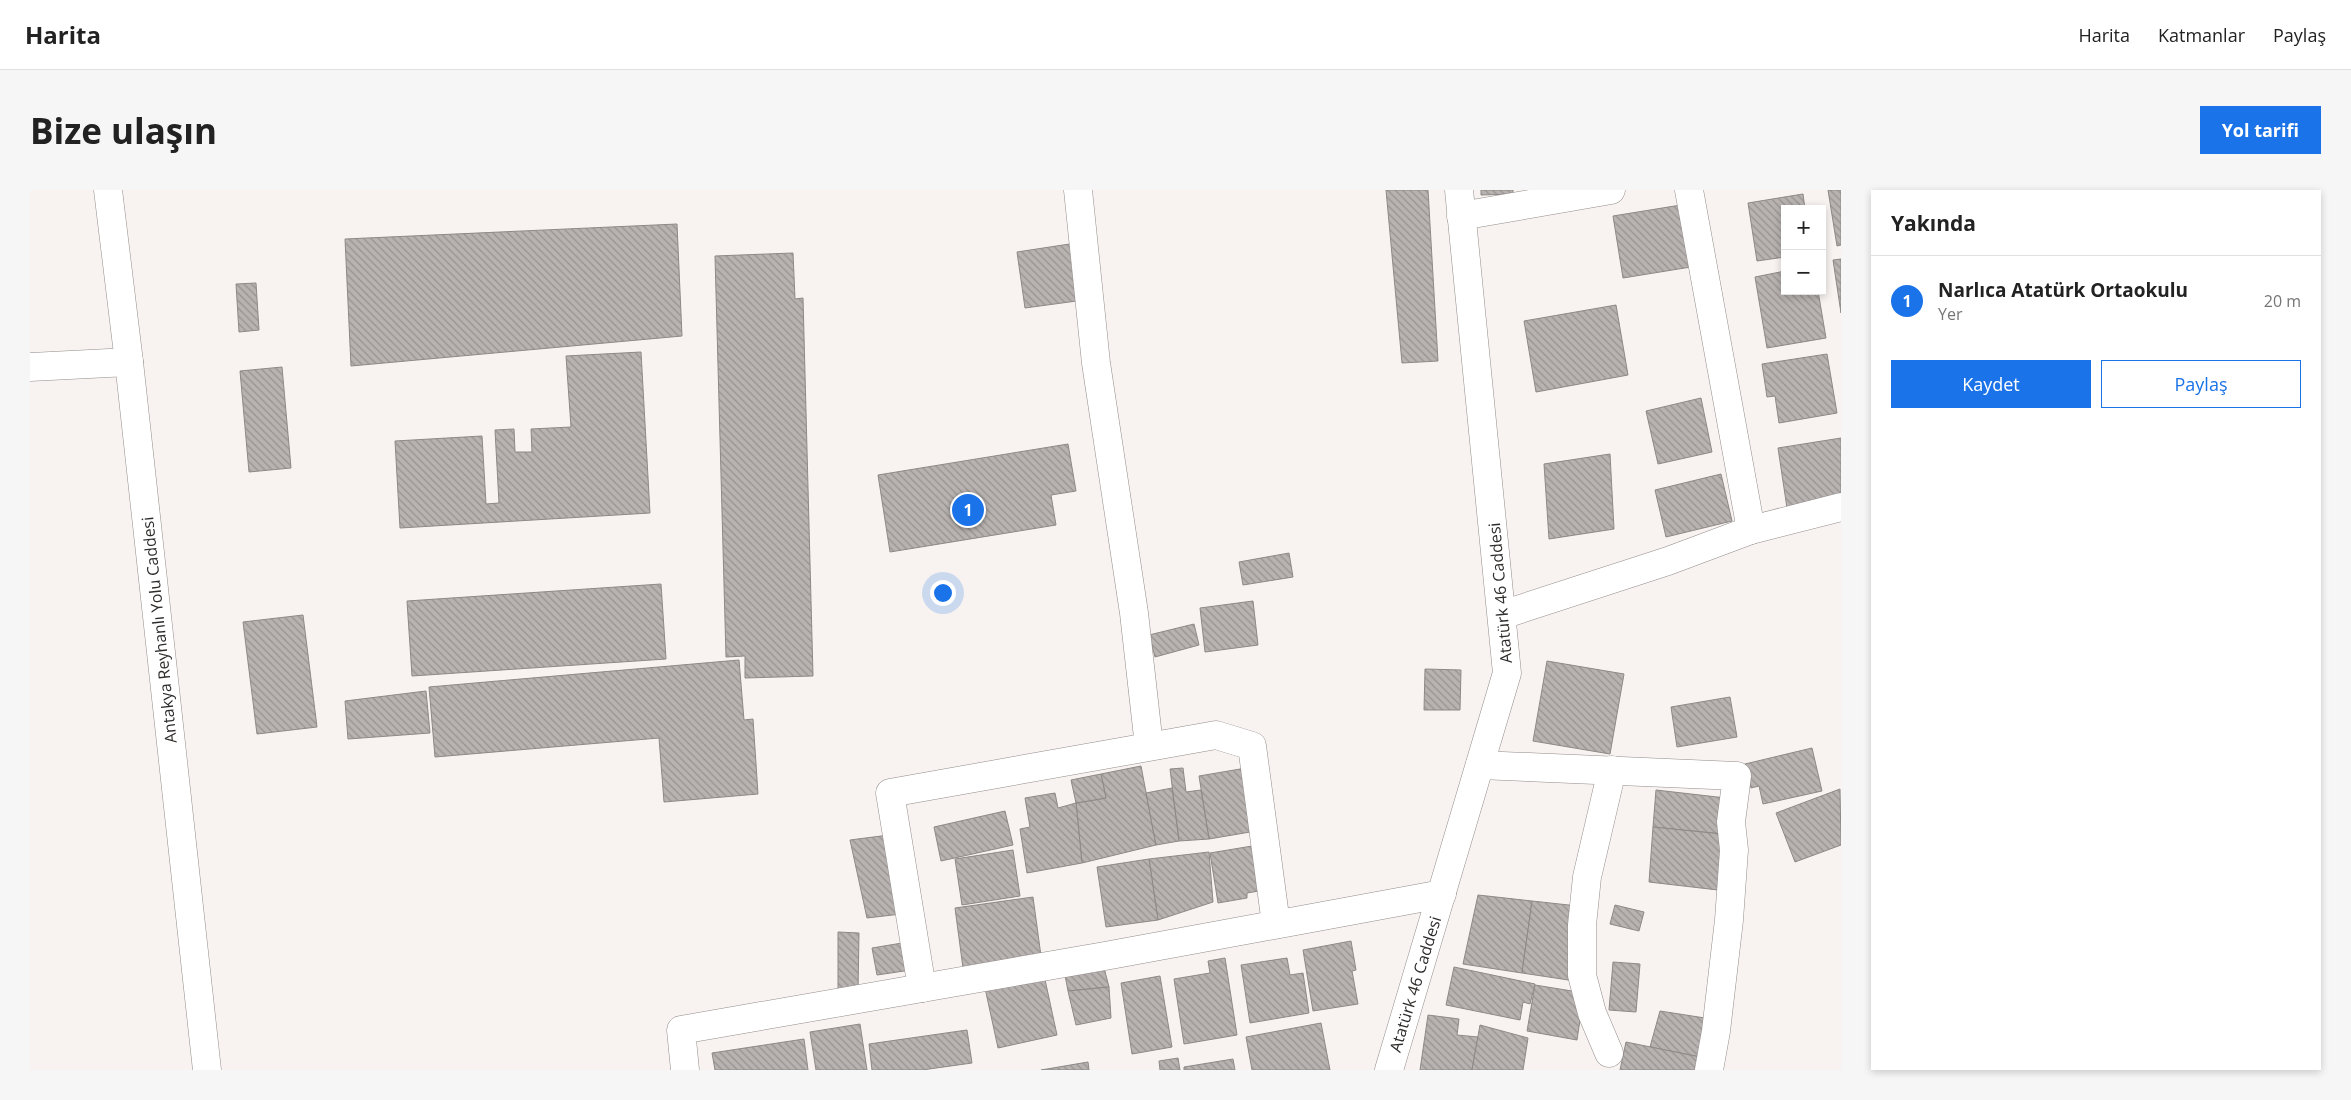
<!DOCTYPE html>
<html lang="tr">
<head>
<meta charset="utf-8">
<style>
	body { margin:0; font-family:"Open Sans",sans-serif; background:#f6f6f6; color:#222 }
	.controls { position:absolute; right:15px; top:15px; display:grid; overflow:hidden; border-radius:0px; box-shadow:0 2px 8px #0003 }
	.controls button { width:45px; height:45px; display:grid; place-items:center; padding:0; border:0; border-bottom:1px solid #e0e0e0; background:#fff; color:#222; font:25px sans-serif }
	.you { position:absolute; left:912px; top:402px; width:18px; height:18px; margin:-12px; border:4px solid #fff; border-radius:50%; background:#1a73e8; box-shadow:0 0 0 8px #1a73e833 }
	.badge { display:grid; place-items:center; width:32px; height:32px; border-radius:50%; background:#1a73e8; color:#fff; font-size:16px; font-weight:700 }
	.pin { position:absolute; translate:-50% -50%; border:2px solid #fff; box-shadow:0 1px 5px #0006 }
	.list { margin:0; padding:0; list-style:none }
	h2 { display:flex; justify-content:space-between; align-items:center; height:65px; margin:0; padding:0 20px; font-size:21px }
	h2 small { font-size:16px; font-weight:400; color:#767676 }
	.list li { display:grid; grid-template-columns:32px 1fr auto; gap:15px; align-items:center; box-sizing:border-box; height:90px; padding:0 20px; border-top:1px solid #e0e0e0 }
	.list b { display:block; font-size:19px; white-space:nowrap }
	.list p { margin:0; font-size:16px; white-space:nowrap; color:#767676 }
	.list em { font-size:16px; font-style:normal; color:#767676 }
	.actions { display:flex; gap:10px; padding:15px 20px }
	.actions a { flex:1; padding:11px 0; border:1px solid #1a73e8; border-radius:0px; text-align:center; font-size:18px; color:#1a73e8 }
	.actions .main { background:#1a73e8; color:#fff }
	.map { position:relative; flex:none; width:1811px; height:880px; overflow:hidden; border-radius:0px }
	header { display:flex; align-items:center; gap:30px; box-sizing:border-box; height:70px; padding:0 25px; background:#fff; border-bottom:1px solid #e0e0e0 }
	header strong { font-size:24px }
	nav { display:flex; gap:28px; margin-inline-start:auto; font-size:18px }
	.intro { display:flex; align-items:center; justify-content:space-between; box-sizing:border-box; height:120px; padding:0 30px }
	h1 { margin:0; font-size:35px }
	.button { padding:12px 22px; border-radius:0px; background:#1a73e8; color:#fff; font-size:18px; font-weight:700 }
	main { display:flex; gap:30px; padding:0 30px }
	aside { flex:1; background:#fff; border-radius:0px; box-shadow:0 2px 8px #0003 }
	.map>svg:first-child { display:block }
	.building { fill:url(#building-back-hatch); stroke:#8d8986 }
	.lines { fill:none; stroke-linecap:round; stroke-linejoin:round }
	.minor-casing { stroke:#928d8a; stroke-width:29 }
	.major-casing { stroke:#928d8a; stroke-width:29 }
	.minor { stroke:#fff; stroke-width:28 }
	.major { stroke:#fff; stroke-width:28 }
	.labels { text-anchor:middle; stroke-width:4; stroke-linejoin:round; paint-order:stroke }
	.street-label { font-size:16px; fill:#2e2c2b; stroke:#fff }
</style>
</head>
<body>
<header>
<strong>Harita</strong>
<nav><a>Harita</a><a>Katmanlar</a><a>Paylaş</a></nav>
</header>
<div class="intro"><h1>Bize ulaşın</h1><a class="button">Yol tarifi</a></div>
<main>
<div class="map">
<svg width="1811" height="880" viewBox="0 0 1811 880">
	<defs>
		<pattern id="building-back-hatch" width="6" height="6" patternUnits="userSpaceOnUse" patternTransform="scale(1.25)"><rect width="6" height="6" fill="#b8b3b1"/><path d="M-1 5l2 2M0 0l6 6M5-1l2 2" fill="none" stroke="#969290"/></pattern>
	</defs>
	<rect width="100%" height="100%" fill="#f8f3f0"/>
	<g class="building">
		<path d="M1356,0H1398L1408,171L1372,173Z"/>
		<path d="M1451,0H1483V4L1451,5Z"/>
		<path d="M1798,0H1811V55L1807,56Z"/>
		<path d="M1773,4L1775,19H1755V67L1727,71L1718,13Z"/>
		<path d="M1657,14L1667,76L1593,88L1583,26Z"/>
		<path d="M647,34L652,146L321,176L315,49Z"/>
		<path d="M1046,53L1054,110L995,118L987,62Z"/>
		<path d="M763,63L765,109L773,108L783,486L715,488V466L696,467L685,66Z"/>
		<path d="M1811,69V123L1803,70Z"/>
		<path d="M1755,81V101H1788L1796,148L1737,158L1725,87Z"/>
		<path d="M226,93L229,140L209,142L206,94Z"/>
		<path d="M1586,115L1598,185L1506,202L1494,131Z"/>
		<path d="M611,162L620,323L370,338L365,251L452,246L456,314L469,313L465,240L484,239L485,262H502L501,239L541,237L536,166Z"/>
		<path d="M1797,164L1807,223L1749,233L1745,206L1737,207L1732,174Z"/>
		<path d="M252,177L261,278L219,282L210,181Z"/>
		<path d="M1671,208L1682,262L1628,274L1616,221Z"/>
		<path d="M1811,248V309L1757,318L1748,258Z"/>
		<path d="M1038,254L1046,301L1021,305L1026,335L860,362L848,285Z"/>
		<path d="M1580,264L1584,339L1519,349L1514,274Z"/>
		<path d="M1691,284L1702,331L1636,347L1625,300Z"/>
		<path d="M1259,363L1263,387L1213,395L1209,372Z"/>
		<path d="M631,394L636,469L382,486L377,411Z"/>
		<path d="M1223,411L1228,455L1175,462L1170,418Z"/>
		<path d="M273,425L287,537L227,544L213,432Z"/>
		<path d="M1164,434L1169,455L1125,467L1119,445Z"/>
		<path d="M709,470L714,530L723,529L728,604L634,612L629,548L405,567L399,497Z"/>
		<path d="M1517,471L1594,484L1580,564L1503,551Z"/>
		<path d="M1395,479L1431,480L1430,520H1394Z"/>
		<path d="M396,501L400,543L318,549L315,511Z"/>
		<path d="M1700,507L1707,547L1647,557L1641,517Z"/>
		<path d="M1782,558L1792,601L1733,614L1729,596L1721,598L1715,574Z"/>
		<path d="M1111,576L1126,655L1052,673L1046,613L1076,608L1071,584Z"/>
		<path d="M1222,577L1232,640L1179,649L1169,586Z"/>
		<path d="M1153,578L1156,602L1171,600L1179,649L1149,651L1140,579Z"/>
		<path d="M1071,584L1076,608L1046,613L1041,590Z"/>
		<path d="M1142,598L1149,651L1126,655L1116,603Z"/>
		<path d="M1810,599L1811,655L1765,672L1746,623Z"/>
		<path d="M1626,600L1696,608L1692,644L1623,637Z"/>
		<path d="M1025,603L1028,618L1046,613L1052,673L997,683L990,639L1000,637L995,608Z"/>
		<path d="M975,621L983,655L911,671L904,637Z"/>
		<path d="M1623,637L1692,644L1688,700L1619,692Z"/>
		<path d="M859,645L871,724L837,728L820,650Z"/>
		<path d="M1234,654L1241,699L1217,703V708L1188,713L1180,663Z"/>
		<path d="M983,660L990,706L932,715L925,669Z"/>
		<path d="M1179,662L1183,712L1128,730L1119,669Z"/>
		<path d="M1119,669L1128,730L1076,737L1067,677Z"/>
		<path d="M1448,705L1502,711L1492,783L1433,774Z"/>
		<path d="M1003,707L1011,766L933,778L925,718Z"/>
		<path d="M1502,711L1548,716L1545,791L1492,783Z"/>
		<path d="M1585,715L1614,722L1609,741L1580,734Z"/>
		<path d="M808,742L829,743L828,802H808Z"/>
		<path d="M1321,751L1326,780L1322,781L1328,814L1283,821L1273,760Z"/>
		<path d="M878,752L881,780L847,785L842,758Z"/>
		<path d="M1195,768L1207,845L1154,854L1144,789L1180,783L1178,771Z"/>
		<path d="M1257,768L1260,785L1273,783L1279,823L1220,833L1211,775Z"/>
		<path d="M1583,772L1610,774L1606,822L1579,820Z"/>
		<path d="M1073,774L1079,797L1038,801L1034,780Z"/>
		<path d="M1424,777L1505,794L1500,814L1493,812L1490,830L1416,815Z"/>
		<path d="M1014,785L1027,845L968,858L955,798Z"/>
		<path d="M1130,786L1142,857L1102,864L1091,793Z"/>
		<path d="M1505,795L1554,803L1547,850L1497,841Z"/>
		<path d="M1079,797L1081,828L1046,835L1038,801Z"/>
		<path d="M1630,821L1675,828V868L1620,857Z"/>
		<path d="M1398,825L1429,829L1427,845L1448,847L1442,880H1390Z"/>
		<path d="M1291,833L1300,880H1222L1216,847Z"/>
		<path d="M830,834L837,880H786L780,842Z"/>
		<path d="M1450,835L1498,848L1493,880H1442Z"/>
		<path d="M937,840L942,873L892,880H842L839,854Z"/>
		<path d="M774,849L778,880H685L682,863Z"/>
		<path d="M1596,852L1675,868L1673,880H1590Z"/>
		<path d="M1148,868L1150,880H1130L1129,871Z"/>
		<path d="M1203,869L1205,880H1154V877Z"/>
		<path d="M1058,872L1059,880H1011Z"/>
	</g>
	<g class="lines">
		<g class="minor-casing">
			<g id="minor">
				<path d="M1048,0L1066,173L1104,423L1119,556"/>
				<path d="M1659,0L1721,340"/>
				<path d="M1431,26L1581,0"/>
				<path d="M0,177L99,172"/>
				<path d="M1472,425L1638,371L1721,340L1811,317"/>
				<path d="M1450,575L1707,586L1701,632L1704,660L1699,730L1686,841L1679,880"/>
				<path d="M892,798L860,603L1186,545L1222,556L1246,734"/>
				<path d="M1579,863L1562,823L1552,785V735L1557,687L1582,580"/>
				<path d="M655,880L651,840L1075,766L1412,704"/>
				<path d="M1359,880L1477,483L1429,0"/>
			</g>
		</g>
		<g class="major-casing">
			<path id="major" d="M78,0L99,172L177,880"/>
		</g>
		<use href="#minor" class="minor"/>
		<use href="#major" class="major"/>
	</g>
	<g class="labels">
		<g class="street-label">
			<text transform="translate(1470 403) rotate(-95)" y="6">Atatürk 46 Caddesi</text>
			<text transform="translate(129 440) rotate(-96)" y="6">Antakya Reyhanlı Yolu Caddesi</text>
			<text transform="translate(1385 794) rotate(-73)" y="6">Atatürk 46 Caddesi</text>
		</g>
	</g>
</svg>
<div class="controls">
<button>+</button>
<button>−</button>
</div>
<div class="you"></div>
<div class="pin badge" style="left:938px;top:320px">1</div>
</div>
<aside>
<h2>Yakında<small></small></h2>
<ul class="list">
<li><span class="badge">1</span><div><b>Narlıca Atatürk Ortaokulu</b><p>Yer</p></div><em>20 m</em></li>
</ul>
<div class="actions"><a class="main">Kaydet</a><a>Paylaş</a></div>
</aside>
</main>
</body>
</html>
